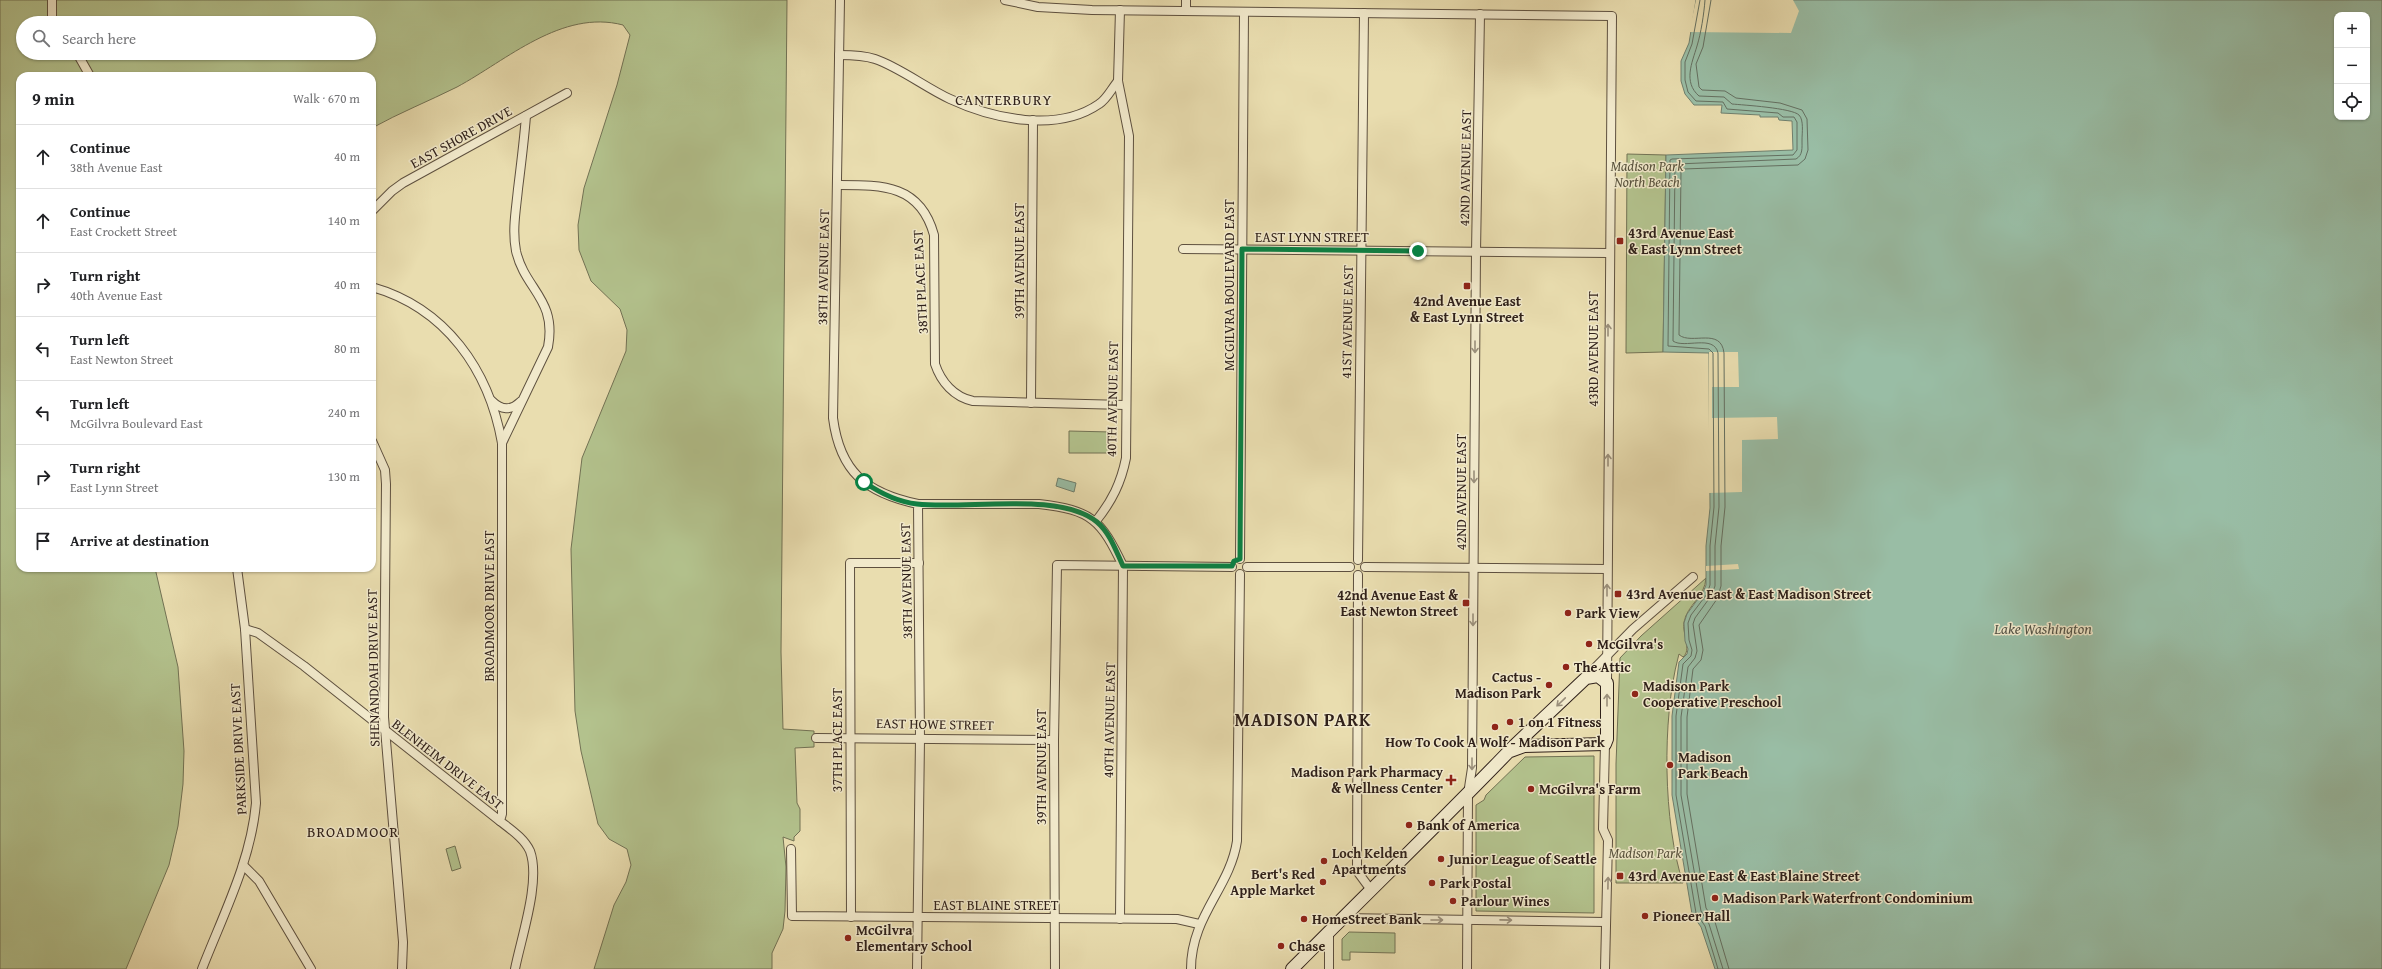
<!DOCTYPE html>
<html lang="en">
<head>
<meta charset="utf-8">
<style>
	body { margin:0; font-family:"Gentium Book Plus",serif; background:#f2f2f2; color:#202124 }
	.controls { position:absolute; right:12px; top:12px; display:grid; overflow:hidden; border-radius:8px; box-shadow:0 1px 3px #0004 }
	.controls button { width:36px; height:36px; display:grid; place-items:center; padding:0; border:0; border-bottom:1px solid #e0e0e0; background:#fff; color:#202124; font:20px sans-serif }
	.stop { position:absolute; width:12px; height:12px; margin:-9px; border:3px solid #0b8043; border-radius:50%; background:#fff }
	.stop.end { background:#0b8043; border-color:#fff; box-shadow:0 1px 4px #0008 }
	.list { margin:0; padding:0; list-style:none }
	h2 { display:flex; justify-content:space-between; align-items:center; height:52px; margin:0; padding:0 16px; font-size:17px }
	h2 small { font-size:13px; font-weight:400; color:#757577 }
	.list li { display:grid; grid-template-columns:26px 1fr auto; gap:12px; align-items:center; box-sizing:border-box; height:64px; padding:0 16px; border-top:1px solid #e0e0e0 }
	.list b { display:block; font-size:15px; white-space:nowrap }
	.list p { margin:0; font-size:13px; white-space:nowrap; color:#757577 }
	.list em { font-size:13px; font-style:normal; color:#757577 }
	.icon { flex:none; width:22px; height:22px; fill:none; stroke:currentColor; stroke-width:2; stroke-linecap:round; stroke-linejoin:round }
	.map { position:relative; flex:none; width:2382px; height:969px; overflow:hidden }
	.search { position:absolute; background:#fff; box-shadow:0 1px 3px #0004; left:16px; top:16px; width:360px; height:44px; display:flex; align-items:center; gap:10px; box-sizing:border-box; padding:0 14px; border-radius:22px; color:#757577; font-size:15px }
	.panel { position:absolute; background:#fff; box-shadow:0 1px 3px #0004; left:16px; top:72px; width:360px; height:500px; border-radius:12px }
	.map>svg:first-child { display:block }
	.green { fill:#b3c28d; stroke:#727254; fill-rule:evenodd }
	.water { fill:#99bda5; stroke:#6f7f6d; fill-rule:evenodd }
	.pier { fill:#e9ddaf }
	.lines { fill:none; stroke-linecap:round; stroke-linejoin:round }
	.shore { stroke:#646f60; stroke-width:1 }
	.street-casing { stroke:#5e503f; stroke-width:10 }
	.secondary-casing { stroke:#30211a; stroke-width:14 }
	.street { stroke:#f1e9cb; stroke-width:8 }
	.secondary { stroke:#f1e9cb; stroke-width:12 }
	.oneway { stroke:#9a8f7b }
	.route { stroke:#0b8043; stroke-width:5 }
	.poi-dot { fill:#8f2418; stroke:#f1e9cb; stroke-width:1.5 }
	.labels { text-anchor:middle; stroke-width:3; stroke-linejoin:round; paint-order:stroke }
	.street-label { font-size:14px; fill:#30211a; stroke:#f1e9cb }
	.park-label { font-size:14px; font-style:italic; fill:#57513c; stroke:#f1e9cb }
	.poi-label { font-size:14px; font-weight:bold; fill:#30211a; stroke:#f1e9cb; text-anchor:start }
	.neighbourhood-label { font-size:15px; letter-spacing:1px; fill:#30211a; stroke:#f1e9cb }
	.water-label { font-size:15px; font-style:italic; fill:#505044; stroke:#f1e9cb }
	.district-label { font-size:18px; font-weight:bold; letter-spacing:1px; fill:#30211a; stroke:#f1e9cb }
</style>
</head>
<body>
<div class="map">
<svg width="2382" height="969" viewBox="0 0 2382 969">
	<rect width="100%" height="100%" fill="#e9ddaf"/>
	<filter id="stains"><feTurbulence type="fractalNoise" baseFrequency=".005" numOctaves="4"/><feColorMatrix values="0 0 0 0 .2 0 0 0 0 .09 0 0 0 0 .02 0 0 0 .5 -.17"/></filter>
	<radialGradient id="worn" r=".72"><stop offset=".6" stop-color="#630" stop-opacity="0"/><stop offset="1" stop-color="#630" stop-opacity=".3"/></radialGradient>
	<g class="green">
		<path d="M0,0H787L781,652L783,729L814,731V747L795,748L797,803L800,809V831L794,837V841L783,837L786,867L785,911L783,929L772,953V969H594L614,905L626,882L631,865L627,849L609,839L598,824L581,751L575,711L571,549L582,458L626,351L627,330L620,309L591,281L579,250L578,225L584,188L617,85L630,35L623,25C562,9 507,60 457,87C429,101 399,113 372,128V76H20V568H155L178,667L184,751L183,784L178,826L169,865L126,969H0ZM23,23H369V53H23Z"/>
		<path d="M1627,154L1666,155L1663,352L1626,353Z"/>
		<path d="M1069,431L1111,432L1110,453H1069Z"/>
		<path d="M1706,578C1705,597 1687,605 1684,622C1682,634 1692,650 1683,657L1679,654L1678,658C1662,719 1663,823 1683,883H1616V764L1620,658L1641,636Z"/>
		<path d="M1594,756V913L1476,911V805L1484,800L1486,795L1525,757Z"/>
		<path d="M455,846L461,868L452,871L446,849Z"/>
		<path d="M1349,932L1395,933V953L1350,952V960H1342V939Z"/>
	</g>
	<g class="water">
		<path d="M1696,0H2382V969H1715L1701,927L1692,914L1672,795V716L1679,662L1687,654L1688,649L1685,641L1684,623L1687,614L1703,592L1706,585V546L1710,508L1709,353L1663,352L1666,155L1793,150L1792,121L1779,120L1778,117H1760V115L1721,113L1722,105H1694L1685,94L1681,81V61L1689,43ZM2337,15H2367V117H2337Z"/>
		<path d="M1058,478L1076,483L1074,492L1056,486Z"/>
	</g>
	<g class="pier">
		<path d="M1696,0H1793L1799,11L1791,33L1689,32Z"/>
		<path d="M1709,352H1738L1739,387H1712V418L1777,417L1778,439L1742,440V492L1709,493Z"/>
		<path d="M1738,564L1739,569L1706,571V566Z"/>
	</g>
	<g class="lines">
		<g class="shore">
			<path d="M1700,0L1692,44L1685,62V80L1688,92L1696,101L1723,102L1727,109L1778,113L1783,117H1794L1797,122V150L1793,155L1672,159L1670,160L1668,346L1709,349L1713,353L1714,507L1710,546V585L1707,594L1691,615L1688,623L1689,640L1692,650L1691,656L1683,664L1676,716V795L1696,913L1705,926L1718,969"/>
			<path d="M1705,0C1704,14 1701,33 1697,46C1692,63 1683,82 1699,96L1724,97L1732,104C1743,105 1792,108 1799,115C1804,120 1802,133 1802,140C1802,148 1803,155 1796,159L1677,164L1675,165L1673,341C1684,349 1714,334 1718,353L1719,507L1715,546V586L1711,596L1695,618L1693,624L1697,651L1695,658L1688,667L1681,717V795L1701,911L1709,924L1723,969"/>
			<path d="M1711,0L1703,47L1696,64L1699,87L1702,90L1725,91L1736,98L1780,103L1802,110L1807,119L1808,150L1805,159L1798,165L1683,169L1681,171L1679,335C1692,345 1721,327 1724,353L1725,507L1721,546V586L1717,599L1699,625L1703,650L1701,660L1693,669L1687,717V794L1706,908L1715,922L1729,969"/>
		</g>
		<g class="street-casing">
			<g id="street">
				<path d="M840,0L833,418C840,472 866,493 918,504L920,739L917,969"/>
				<path d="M1005,0L1038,7L1092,10L1612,16L1607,683"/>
				<path d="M1186,11V0"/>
				<path d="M52,23V0"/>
				<path d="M77,53L90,76"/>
				<path d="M839,55C851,55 863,55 875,59C899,67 926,88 950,99C993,119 1057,133 1099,104C1107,99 1112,88 1118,81"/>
				<path d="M837,185C882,185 920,184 934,235L935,364C941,382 954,397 973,401L1125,405"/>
				<path d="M372,211L392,191L403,183L567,93"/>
				<path d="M1183,249L1609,253"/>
				<path d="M372,287C446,308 489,370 502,443V814L500,821C510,829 524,838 530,851C541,881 521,938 515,969"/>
				<path d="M492,401C501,410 511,411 520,402"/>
				<path d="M1031,403L1033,120"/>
				<path d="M372,441L385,470L386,484L384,717L403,942L402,969"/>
				<path d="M502,443L548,347C557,299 525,290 516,251C512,230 516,210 518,189C521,165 524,141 526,116"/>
				<path d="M918,504H1039C1092,510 1101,520 1123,566L1120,919"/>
				<path d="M1096,521C1112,501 1121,483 1126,458L1129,136L1118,81L1120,10"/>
				<path d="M1240,559L1244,12"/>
				<path d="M1358,560L1364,13"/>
				<path d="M1247,567H1350"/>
				<path d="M1365,567L1607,569"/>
				<path d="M1358,575L1357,871L1371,890"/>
				<path d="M245,629L258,633L304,666L500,821"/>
				<path d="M1586,677L1633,629L1693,577"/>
				<path d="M816,738L1054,740"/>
				<path d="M1605,744L1603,829L1608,840L1605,969"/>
				<path d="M791,849L792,916L1177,919L1199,924"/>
				<path d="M243,865L259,881L311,969"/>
				<path d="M851,917L850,563H919"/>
				<path d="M1342,918L1605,922"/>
				<path d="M1329,932V969"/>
				<path d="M202,969C223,915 251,861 256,803L245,629L237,568"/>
				<path d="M1055,969L1054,740L1057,565L1232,567"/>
				<path d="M1191,969C1191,916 1230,888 1237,841L1240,574"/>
				<path d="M1467,969L1468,794L1472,768L1476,252L1480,14"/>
			</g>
		</g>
		<g class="secondary-casing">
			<path id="secondary" d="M1292,969C1366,894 1442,821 1515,745L1586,678L1598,676L1607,683V739L1605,744L1524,746L1508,752"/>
		</g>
		<use href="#street" class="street"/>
		<use href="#secondary" class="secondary"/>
	</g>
	<defs><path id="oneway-shaft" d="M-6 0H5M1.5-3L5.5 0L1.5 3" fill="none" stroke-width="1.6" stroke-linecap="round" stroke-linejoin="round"/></defs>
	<g class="oneway">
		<use href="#oneway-shaft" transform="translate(1608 330) rotate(-90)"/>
		<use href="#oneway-shaft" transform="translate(1475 347) rotate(90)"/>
		<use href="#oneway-shaft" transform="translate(1608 460) rotate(-90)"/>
		<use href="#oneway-shaft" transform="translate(1474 477) rotate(90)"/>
		<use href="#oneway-shaft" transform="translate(1607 590) rotate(-90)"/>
		<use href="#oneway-shaft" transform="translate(1473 620) rotate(90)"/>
		<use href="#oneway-shaft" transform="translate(1607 700) rotate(-90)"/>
		<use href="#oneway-shaft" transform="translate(1561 702) rotate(136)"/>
		<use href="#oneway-shaft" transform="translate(1472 764) rotate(90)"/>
		<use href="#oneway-shaft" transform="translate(1608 883) rotate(-89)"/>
		<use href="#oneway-shaft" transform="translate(1437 920)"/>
		<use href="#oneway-shaft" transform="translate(1506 920) rotate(1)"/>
	</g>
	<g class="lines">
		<path class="route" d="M864,482C880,493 897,502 917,504C964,510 1060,491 1097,522C1110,533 1116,551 1123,566H1232L1234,561L1240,559L1242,249L1418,251"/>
	</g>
	<g class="poi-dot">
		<rect x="1616" y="237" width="8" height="8" rx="2"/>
		<rect x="1463" y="282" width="8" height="8" rx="2"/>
		<rect x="1614" y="590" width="8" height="8" rx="2"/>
		<rect x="1462" y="599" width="8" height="8" rx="2"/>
		<circle cx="1568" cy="613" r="4"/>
		<circle cx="1589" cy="644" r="4"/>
		<circle cx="1566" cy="667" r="4"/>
		<circle cx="1549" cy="685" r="4"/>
		<circle cx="1635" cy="694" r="4"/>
		<circle cx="1510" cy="722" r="4"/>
		<circle cx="1495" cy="727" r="4"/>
		<circle cx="1670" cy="765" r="4"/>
		<path d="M1449 774h4v4h4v4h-4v4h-4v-4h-4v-4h4z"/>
		<circle cx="1531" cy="789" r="4"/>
		<circle cx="1409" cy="825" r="4"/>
		<circle cx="1441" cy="859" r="4"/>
		<circle cx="1324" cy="861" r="4"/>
		<rect x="1616" y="872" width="8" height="8" rx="2"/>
		<circle cx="1323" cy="882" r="4"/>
		<circle cx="1432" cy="883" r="4"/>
		<circle cx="1715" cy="898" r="4"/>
		<circle cx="1453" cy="901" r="4"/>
		<circle cx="1645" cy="916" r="4"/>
		<circle cx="1304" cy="919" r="4"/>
		<circle cx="848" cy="938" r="4"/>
		<circle cx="1281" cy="946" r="4"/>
	</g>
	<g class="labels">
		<g class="street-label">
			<text transform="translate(461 137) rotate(-29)" y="5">EAST SHORE DRIVE</text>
			<text transform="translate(1465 168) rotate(-89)" y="5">42ND AVENUE EAST</text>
			<text x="1312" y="242">EAST LYNN STREET</text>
			<text transform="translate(1019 261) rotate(-90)" y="5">39TH AVENUE EAST</text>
			<text transform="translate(823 267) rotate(-89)" y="5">38TH AVENUE EAST</text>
			<text transform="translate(920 282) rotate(-93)" y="5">38TH PLACE EAST</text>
			<text transform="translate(1229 285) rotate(-90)" y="5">MCGILVRA BOULEVARD EAST</text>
			<text transform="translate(1347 322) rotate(-89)" y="5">41ST AVENUE EAST</text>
			<text transform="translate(1593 349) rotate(-90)" y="5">43RD AVENUE EAST</text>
			<text transform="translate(1112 399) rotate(-89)" y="5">40TH AVENUE EAST</text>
			<text transform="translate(1461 492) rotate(-90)" y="5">42ND AVENUE EAST</text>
			<text transform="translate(906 581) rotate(-91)" y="5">38TH AVENUE EAST</text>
			<text transform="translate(489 606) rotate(-90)" y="5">BROADMOOR DRIVE EAST</text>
			<text transform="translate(373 668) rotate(-91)" y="5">SHENANDOAH DRIVE EAST</text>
			<text transform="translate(1109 720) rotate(-89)" y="5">40TH AVENUE EAST</text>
			<text transform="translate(935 724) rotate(1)" y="5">EAST HOWE STREET</text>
			<text transform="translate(837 740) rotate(-90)" y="5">37TH PLACE EAST</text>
			<text transform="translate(238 749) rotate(-93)" y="5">PARKSIDE DRIVE EAST</text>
			<text transform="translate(448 764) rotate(38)" y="5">BLENHEIM DRIVE EAST</text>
			<text transform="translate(1041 767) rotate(-90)" y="5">39TH AVENUE EAST</text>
			<text x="996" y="910">EAST BLAINE STREET</text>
		</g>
		<g class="park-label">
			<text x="1647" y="171">Madison Park<tspan x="1647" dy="16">North Beach</tspan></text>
			<text x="1645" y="858">Madison Park</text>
		</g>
		<g class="poi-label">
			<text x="1628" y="238">43rd Avenue East<tspan x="1628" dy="16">&amp; East Lynn Street</tspan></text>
			<text x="1467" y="306" text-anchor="middle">42nd Avenue East<tspan x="1467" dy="16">&amp; East Lynn Street</tspan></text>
			<text x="1626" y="599">43rd Avenue East &amp; East Madison Street</text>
			<text x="1458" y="600" text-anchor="end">42nd Avenue East &amp;<tspan x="1458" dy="16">East Newton Street</tspan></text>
			<text x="1576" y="618">Park View</text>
			<text x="1597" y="649">McGilvra's</text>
			<text x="1574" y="672">The Attic</text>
			<text x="1541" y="682" text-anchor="end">Cactus -<tspan x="1541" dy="16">Madison Park</tspan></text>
			<text x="1643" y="691">Madison Park<tspan x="1643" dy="16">Cooperative Preschool</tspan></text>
			<text x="1518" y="727">1 on 1 Fitness</text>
			<text x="1495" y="747" text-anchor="middle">How To Cook A Wolf - Madison Park</text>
			<text x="1678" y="762">Madison<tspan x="1678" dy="16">Park Beach</tspan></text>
			<text x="1443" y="777" text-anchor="end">Madison Park Pharmacy<tspan x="1443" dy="16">&amp; Wellness Center</tspan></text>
			<text x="1539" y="794">McGilvra's Farm</text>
			<text x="1417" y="830">Bank of America</text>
			<text x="1332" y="858">Loch Kelden<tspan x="1332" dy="16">Apartments</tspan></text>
			<text x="1449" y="864">Junior League of Seattle</text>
			<text x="1315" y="879" text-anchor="end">Bert's Red<tspan x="1315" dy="16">Apple Market</tspan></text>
			<text x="1628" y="881">43rd Avenue East &amp; East Blaine Street</text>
			<text x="1440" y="888">Park Postal</text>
			<text x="1723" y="903">Madison Park Waterfront Condominium</text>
			<text x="1461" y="906">Parlour Wines</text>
			<text x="1653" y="921">Pioneer Hall</text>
			<text x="1312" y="924">HomeStreet Bank</text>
			<text x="856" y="935">McGilvra<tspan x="856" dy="16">Elementary School</tspan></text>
			<text x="1289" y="951">Chase</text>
		</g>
		<g class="neighbourhood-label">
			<text x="1004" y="105">CANTERBURY</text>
			<text x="353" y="837">BROADMOOR</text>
		</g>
		<g class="water-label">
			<text x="2043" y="634">Lake Washington</text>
		</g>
		<g class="district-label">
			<text x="1303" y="726">MADISON PARK</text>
		</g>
	</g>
	<rect width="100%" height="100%" filter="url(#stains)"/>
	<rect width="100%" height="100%" fill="url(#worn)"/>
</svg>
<div class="controls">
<button>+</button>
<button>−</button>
<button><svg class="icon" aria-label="locate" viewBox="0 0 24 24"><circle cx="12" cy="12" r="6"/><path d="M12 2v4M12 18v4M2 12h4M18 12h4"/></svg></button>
</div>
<div class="stop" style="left:864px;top:482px"></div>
<div class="stop end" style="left:1418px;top:251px"></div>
<div class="search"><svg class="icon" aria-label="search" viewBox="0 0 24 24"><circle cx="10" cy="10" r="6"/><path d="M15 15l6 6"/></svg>Search here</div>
<section class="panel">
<h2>9 min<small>Walk · 670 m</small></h2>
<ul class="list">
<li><svg class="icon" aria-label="ahead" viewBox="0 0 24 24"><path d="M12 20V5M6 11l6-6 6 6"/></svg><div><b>Continue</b><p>38th Avenue East</p></div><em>40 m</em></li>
<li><svg class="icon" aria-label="ahead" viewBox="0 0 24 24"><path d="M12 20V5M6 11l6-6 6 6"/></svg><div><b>Continue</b><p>East Crockett Street</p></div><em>140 m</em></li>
<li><svg class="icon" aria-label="right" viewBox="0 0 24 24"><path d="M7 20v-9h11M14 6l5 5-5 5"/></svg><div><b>Turn right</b><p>40th Avenue East</p></div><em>40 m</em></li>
<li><svg class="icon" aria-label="left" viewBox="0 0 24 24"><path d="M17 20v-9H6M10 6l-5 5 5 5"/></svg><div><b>Turn left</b><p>East Newton Street</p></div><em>80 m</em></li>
<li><svg class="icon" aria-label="left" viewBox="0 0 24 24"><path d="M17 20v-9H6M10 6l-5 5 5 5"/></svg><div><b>Turn left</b><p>McGilvra Boulevard East</p></div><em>240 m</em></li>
<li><svg class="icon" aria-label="right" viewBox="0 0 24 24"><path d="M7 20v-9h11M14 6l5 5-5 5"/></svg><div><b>Turn right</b><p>East Lynn Street</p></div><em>130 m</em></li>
<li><svg class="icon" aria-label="arrive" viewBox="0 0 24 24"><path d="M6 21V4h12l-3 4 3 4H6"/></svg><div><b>Arrive at destination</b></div></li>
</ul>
</section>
</div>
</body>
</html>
